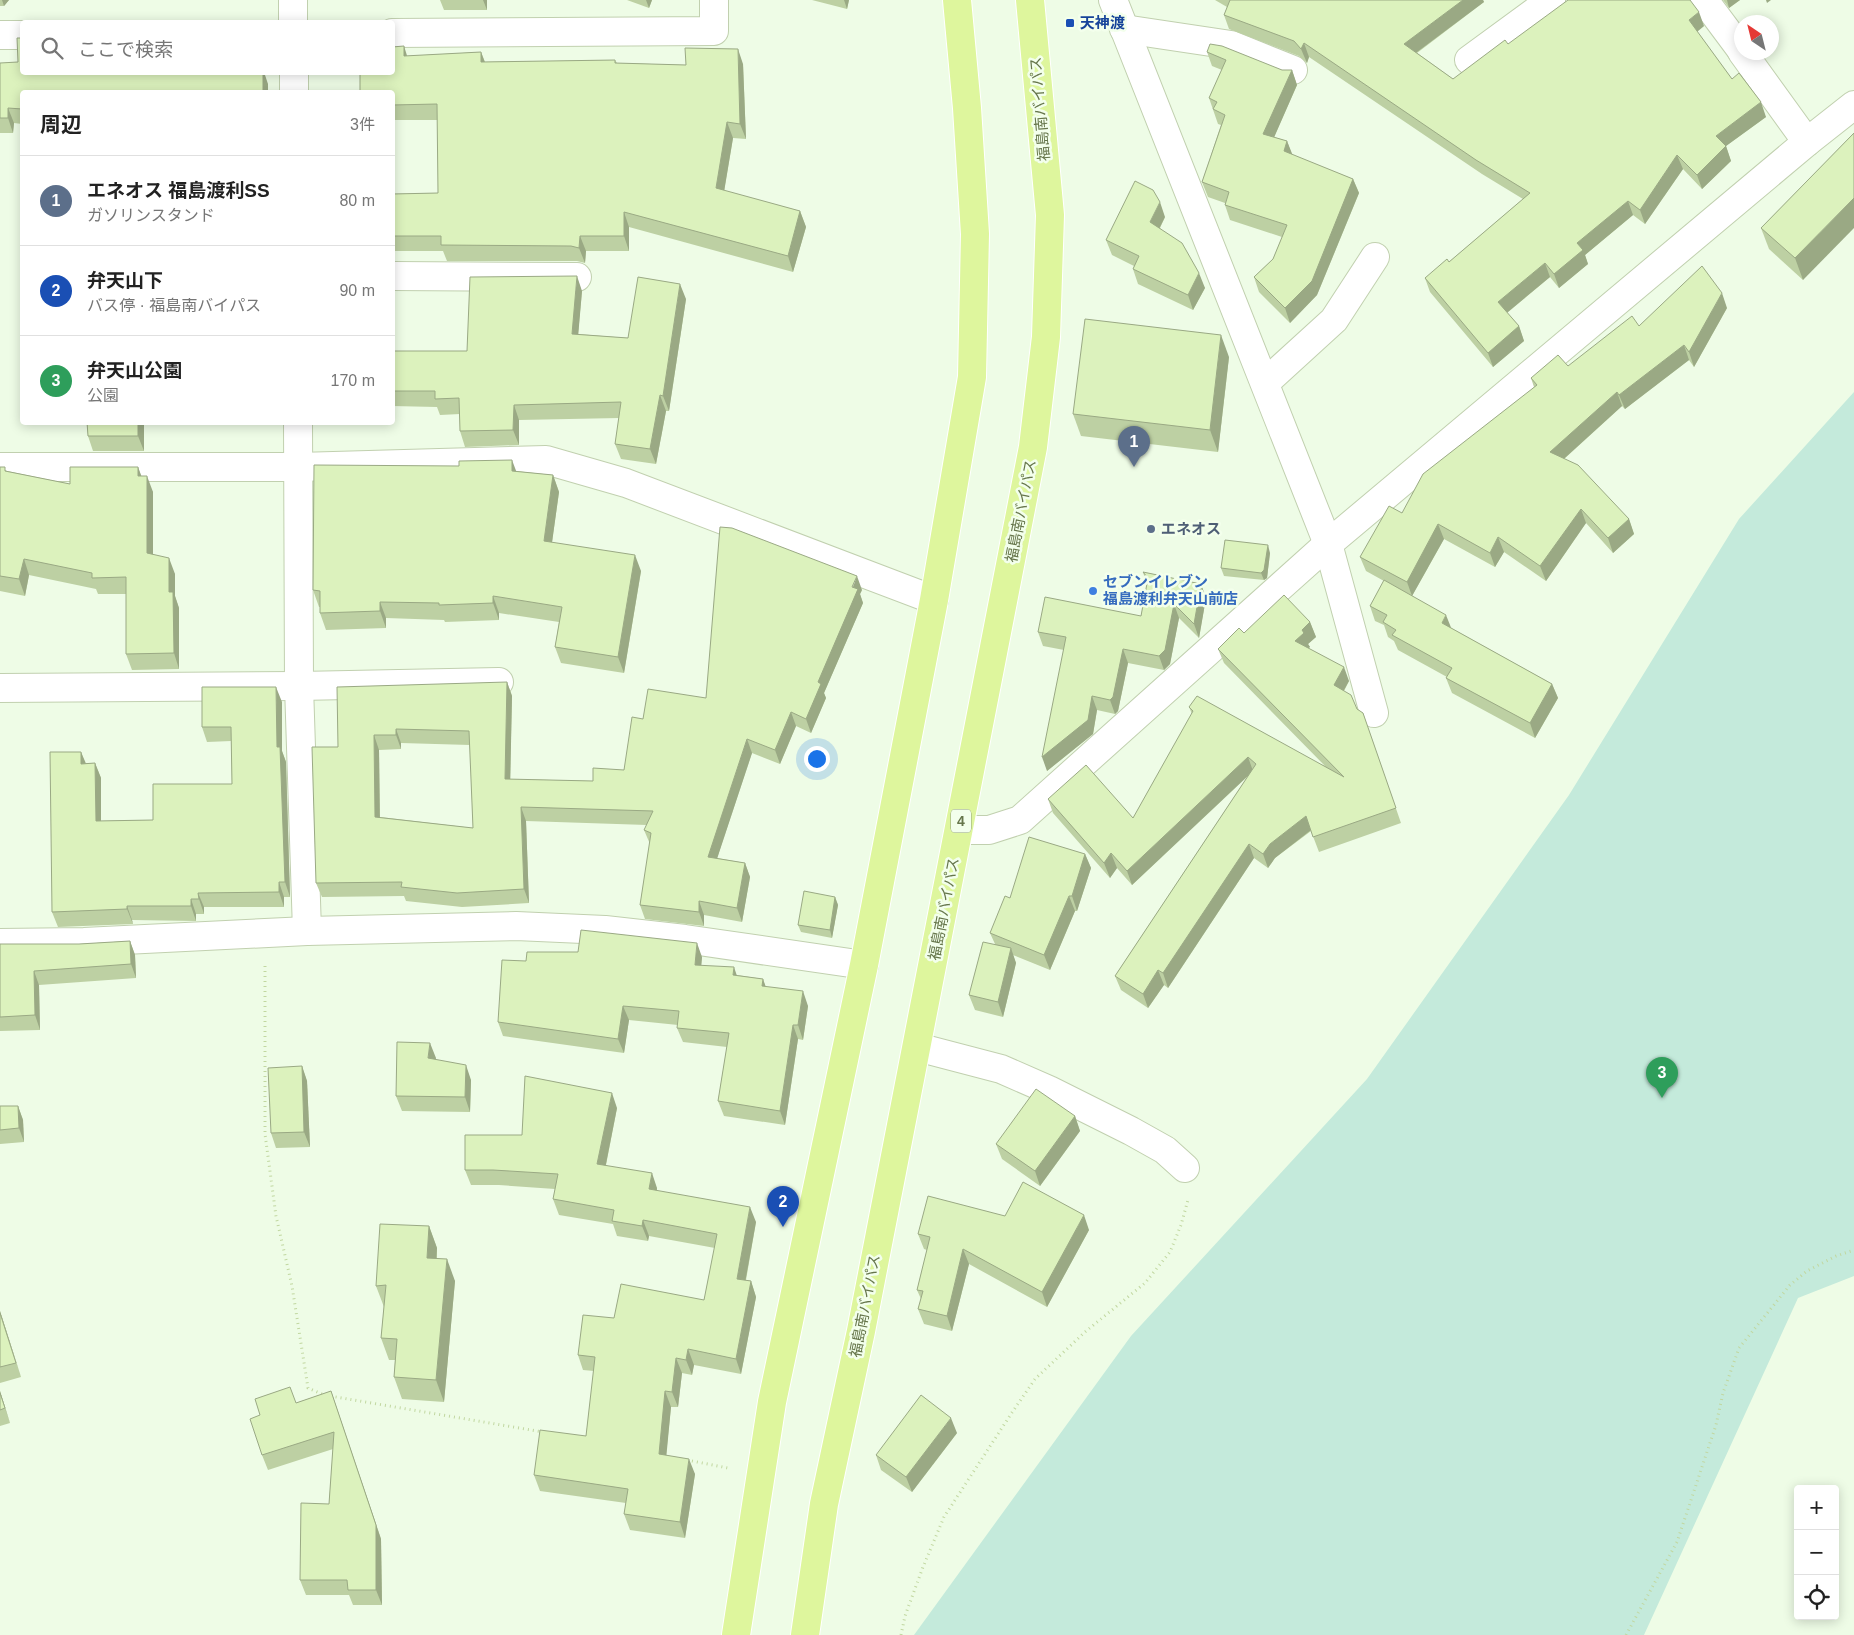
<!DOCTYPE html>
<html lang="ja">
<head>
<meta charset="utf-8">
<style>
	body { margin:0; font-family:Arial,"Noto Sans JP",sans-serif; background:#f6f6f6; color:#222 }
	.controls { position:absolute; right:15px; bottom:15px; display:grid; overflow:hidden; border-radius:5px; box-shadow:0 2px 12px #0003 }
	.controls button { width:45px; height:45px; display:grid; place-items:center; padding:0; border:0; border-bottom:1px solid #e0e0e0; background:#fff; color:#222; font:25px sans-serif }
	.compass { position:absolute; left:1734px; top:15px; width:45px; height:45px; border-radius:50%; background:#fff; box-shadow:0 2px 12px #0003; rotate:325deg }
	.you { position:absolute; left:816px; top:758px; width:18px; height:18px; margin:-12px; border:4px solid #fff; border-radius:50%; background:#1a73e8; box-shadow:0 0 0 8px #1a73e833 }
	.badge { display:grid; place-items:center; width:32px; height:32px; border-radius:50%; background:#6a7a35; color:#fff; font-size:16px; font-weight:700 }
	.pin { position:absolute; translate:-50% -41px; filter:drop-shadow(0 1px 2px #0008) }
	.pin::after { content:''; position:absolute; top:26px; width:18px; height:15px; background:inherit; clip-path:polygon(0 0,100% 0,50% 100%) }
	.list { margin:0; padding:0; list-style:none }
	h2 { display:flex; justify-content:space-between; align-items:center; height:65px; margin:0; padding:0 20px; font-size:21px }
	h2 small { font-size:16px; font-weight:400; color:#767676 }
	.list li { display:grid; grid-template-columns:32px 1fr auto; gap:15px; align-items:center; box-sizing:border-box; height:90px; padding:0 20px; border-top:1px solid #e0e0e0 }
	.list b { display:block; font-size:19px; white-space:nowrap }
	.list p { margin:0; font-size:16px; white-space:nowrap; color:#767676 }
	.list em { font-size:16px; font-style:normal; color:#767676 }
	.icon { flex:none; width:28px; height:28px; fill:none; stroke:currentColor; stroke-width:2; stroke-linecap:round; stroke-linejoin:round }
	.map { position:relative; flex:none; width:1854px; height:1635px; overflow:hidden }
	.search { position:absolute; background:#fff; box-shadow:0 2px 12px #0003; left:20px; top:20px; width:375px; height:55px; display:flex; align-items:center; gap:12px; box-sizing:border-box; padding:0 18px; border-radius:5px; color:#767676; font-size:19px }
	.panel { position:absolute; background:#fff; box-shadow:0 2px 12px #0003; left:20px; top:90px; width:375px; height:335px; border-radius:5px }
	.map>svg:first-child { display:block }
	.green { fill:#c4eadb }
	.lines { fill:none; stroke-linecap:round; stroke-linejoin:round }
	.minor-casing { stroke:#c1d0af; stroke-width:30 }
	.highway-casing { stroke:#fff; stroke-width:30 }
	.path { stroke:#c1d7a0; stroke-width:3; stroke-dasharray:1 4; stroke-linecap:butt }
	.minor { stroke:#fff; stroke-width:28 }
	.highway { stroke:#def69d; stroke-width:28 }
	.wall { fill:#bdd0a3; fill-rule:evenodd }
	.shaded-wall { fill:#9aa984 }
	.building { fill:#dcf2bd; stroke:#9aa984; fill-rule:evenodd }
	.transit-dot { fill:#1a4fb4; stroke:#f3ffec; stroke-width:2 }
	.service-dot { fill:#5c6f8a; stroke:#f3ffec; stroke-width:2 }
	.shop-dot { fill:#3f7fe0; stroke:#f3ffec; stroke-width:2 }
	.labels { text-anchor:middle; stroke-width:5; stroke-linejoin:round; paint-order:stroke }
	.shield { fill:#f3ffec; stroke:#909f7b; stroke-width:1 }
	.shield-label { font-size:14px; font-weight:bold; fill:#66764b }
	.transit-label { font-size:15px; font-weight:bold; fill:#164399; stroke:#f3ffec; text-anchor:start }
	.street-label { font-size:15px; fill:#66764b; stroke:#f3ffec }
	.service-label { font-size:15px; font-weight:bold; fill:#4e5e75; stroke:#f3ffec; text-anchor:start }
	.shop-label { font-size:15px; font-weight:bold; fill:#366cbe; stroke:#f3ffec; text-anchor:start }
</style>
</head>
<body>
<div class="map">
<svg width="1854" height="1635" viewBox="0 0 1854 1635">
	<rect width="100%" height="100%" fill="#eefce6"/>
	<path class="green" d="M1854,392V1276L1798,1298L1644,1635H914L1131,1336L1367,1079L1569,795L1739,519Z"/>
	<g class="lines">
		<g class="minor-casing">
			<g id="minor">
				<path d="M293,0V22"/>
				<path d="M1113,0L1328,544L1374,713"/>
				<path d="M1704,0L1742,51"/>
				<path d="M1124,29L1231,45L1293,70"/>
				<path d="M392,33L714,31V0"/>
				<path d="M0,35H22"/>
				<path d="M1742,52L1807,142"/>
				<path d="M1469,60L1551,0"/>
				<path d="M294,72V92"/>
				<path d="M392,276L577,277"/>
				<path d="M1265,383L1334,320L1375,257"/>
				<path d="M298,422L299,686L307,931"/>
				<path d="M0,467H298L546,460L626,483L934,600"/>
				<path d="M0,688L299,686L499,682"/>
				<path d="M959,830H989L1020,820L1328,544L1807,142L1854,105"/>
				<path d="M0,943L84,942L307,931L516,926L605,930L685,939L864,965"/>
				<path d="M917,1047L1001,1069L1049,1090L1131,1131L1165,1150L1185,1168"/>
			</g>
		</g>
		<g class="highway-casing">
			<g id="highway">
				<path d="M736,1635L772,1402L864,965L934,600L972,377L975,234L967,108L957,0"/>
				<path d="M805,1635L824,1504L861,1331L1033,447L1046,337L1050,215L1030,0"/>
			</g>
		</g>
		<g class="path">
			<path d="M265,966V1134L276,1216L292,1286L308,1388L324,1395L543,1432"/>
			<path d="M687,1460L728,1468"/>
			<path d="M901,1635L905,1616L923,1567L944,1517L1011,1414L1035,1379L1085,1332L1145,1283L1170,1252L1181,1225L1188,1200"/>
			<path d="M1626,1635L1677,1542L1716,1425L1723,1393L1739,1348L1790,1285L1807,1271L1836,1256L1854,1250"/>
		</g>
		<use href="#minor" class="minor"/>
		<use href="#highway" class="highway"/>
	</g>
	<g class="wall">
		<path d="M0,0H9L4,6H0Z"/>
		<path d="M440,0H487V10H444Z"/>
		<path d="M627,0H652L649,8Z"/>
		<path d="M812,0H849L847,9Z"/>
		<path d="M1215,0H1483L1484,2L1417,53L1453,79L1508,44L1704,26L1697,32L1732,79L1766,117L1726,146L1731,161L1702,189L1683,169L1645,224L1633,215L1585,255L1588,264L1559,288L1550,277L1507,313L1519,326L1524,341L1493,367L1430,292L1425,278L1449,262L1523,199L1482,174L1309,57L1307,63L1299,56L1229,29L1224,15L1227,7Z"/>
		<path d="M1723,0H1740L1729,8Z"/>
		<path d="M481,52L485,62L615,60L617,63L686,65L743,64L746,139L733,138L724,191L800,211L806,227L793,272L629,227V251H586L585,263L577,261H447L443,251H392V194L438,193V120H392V92L407,56Z"/>
		<path d="M1207,52L1282,70H1292L1297,85L1274,137L1287,141L1292,155L1353,179L1359,193L1317,295L1290,323L1259,292L1254,277L1273,259L1282,237L1230,220L1225,205V203L1208,197L1202,182L1221,125L1218,124L1209,98L1222,70L1212,66Z"/>
		<path d="M0,63L268,84L22,92V124L14,123L13,133H0Z"/>
		<path d="M1854,133L1803,280L1769,249L1761,228Z"/>
		<path d="M1165,217L1160,228L1205,288L1193,310L1138,284L1133,269L1134,266L1112,255L1106,240Z"/>
		<path d="M582,291L578,334L628,338L686,299L669,411H666L656,464L621,459L615,444L619,418L519,420V445L465,447L460,431V414L440,415L437,407L392,406V351H467Z"/>
		<path d="M1727,308L1694,367L1689,360L1625,409L1622,406L1564,459L1629,519L1634,534L1613,553L1586,523L1546,581L1504,552L1495,567L1444,539L1412,596L1451,628L1552,684L1558,698L1535,738L1452,693L1446,678L1447,677L1398,650L1394,641L1388,637L1384,625L1375,621L1370,606L1384,581L1366,571L1360,557L1402,513L1534,387L1531,378L1568,366L1639,326Z"/>
		<path d="M1229,357L1218,452L1081,436L1073,414Z"/>
		<path d="M87,422H144V451H93L88,436Z"/>
		<path d="M0,467L7,471L70,484L138,467L141,476L153,492V555L175,574V596L179,608V669L132,670L126,654V594H98L96,589L29,575L25,596L0,591Z"/>
		<path d="M516,471L553,475L559,492L552,542L641,571L624,673L561,663L555,647L559,622L499,613V620L445,622L444,620L386,618V628L326,630L320,613V607H319L313,590Z"/>
		<path d="M1270,553L1267,578L1264,580L1224,576L1221,568Z"/>
		<path d="M1143,572L1201,584L1206,598L1199,638L1179,618L1170,664L1164,670L1128,663L1118,711L1115,714L1097,710L1093,734L1047,771L1064,650L1043,646L1038,632L1141,616L1147,585Z"/>
		<path d="M862,590L860,594L863,603L824,693L826,698L811,733L796,726L780,764L752,753L717,858L745,863L750,877L742,922L704,915V926L645,919L640,905L650,844L644,830L647,825L526,821L529,903L462,907L406,901L404,896L322,897L316,883L338,747L507,682L512,696L510,779L593,781L624,770L643,719L706,698ZM401,743L470,745L473,828L380,817L379,750L401,749Z"/>
		<path d="M1310,622L1316,637L1308,644L1310,647L1308,648L1349,681L1344,691L1357,709L1363,713L1401,823L1319,852L1311,831L1275,858L1268,868L1254,858L1168,988L1164,985L1148,1008L1121,990L1115,976L1248,776L1132,885L1117,868L1110,878L1053,813L1048,799L1133,818L1192,714L1189,707L1325,766L1224,663L1218,649L1244,633Z"/>
		<path d="M282,702V751L286,762L290,897H284V907H204V914H196V921L132,920L133,924L58,927L52,912L81,752L85,763H95L101,778V821L153,820L232,784L231,741L207,742L202,727Z"/>
		<path d="M1085,854L1091,868L1077,911H1075L1050,970L1013,955L1016,963L1003,1017L975,1010L969,995L995,944L990,933L1010,898Z"/>
		<path d="M835,897L838,905L832,938L801,932L798,925Z"/>
		<path d="M130,941L135,955L136,978L39,985L40,1030L0,1031V944H79Z"/>
		<path d="M702,957L701,966L737,975L763,979L765,986L808,1006L803,1040L798,1039L785,1125L724,1116L718,1101L727,1047L683,1042L677,1028L678,1025L629,1020L624,1053L503,1036L498,1022L526,961Z"/>
		<path d="M436,1058V1060L471,1080L470,1112L402,1111L396,1096Z"/>
		<path d="M302,1066L307,1081L310,1147L276,1148L271,1133Z"/>
		<path d="M0,1106H18L23,1120L24,1142L0,1144Z"/>
		<path d="M617,1108L606,1165L657,1188V1191L756,1222L746,1280L751,1281L756,1297L741,1374L694,1365L692,1375L682,1373L678,1407H671L666,1455L695,1474L685,1538L630,1530L624,1514L626,1503L540,1491L534,1475L586,1436L594,1371L583,1370L578,1355L614,1318L704,1300L715,1248L649,1236L648,1241L617,1236L613,1224L559,1215L553,1199L555,1189L499,1185H471L465,1170L522,1135Z"/>
		<path d="M1075,1116L1080,1131L1040,1186L1002,1159L996,1144Z"/>
		<path d="M1005,1216L1089,1230L1047,1307L969,1264L952,1331L924,1324L918,1309L921,1299L917,1290L927,1250L924,1249L918,1234Z"/>
		<path d="M429,1226L437,1248V1258L455,1281L444,1402L402,1399L394,1377L395,1360H389L381,1338L384,1307L376,1286Z"/>
		<path d="M0,1311L21,1377L0,1383Z"/>
		<path d="M0,1391L10,1423L0,1426Z"/>
		<path d="M331,1391L381,1539L382,1605H353L349,1595H306L300,1580L329,1504L333,1449L268,1470L262,1455L296,1403Z"/>
		<path d="M957,1433L912,1492L881,1470L876,1455Z"/>
	</g>
	<g class="shaded-wall">
		<path d="M2,0H9L4,6Z"/>
		<path d="M483,0H487V10Z"/>
		<path d="M646,0H652L649,8Z"/>
		<path d="M844,0H849L847,9Z"/>
		<path d="M1463,0H1483L1484,2L1409,58L1404,44Z"/>
		<path d="M1727,0H1740L1729,8Z"/>
		<path d="M1766,0H1771L1767,3Z"/>
		<path d="M1699,12L1704,26L1694,34L1689,20Z"/>
		<path d="M1304,43L1309,57L1307,63L1301,49Z"/>
		<path d="M404,46L409,62L404,56Z"/>
		<path d="M738,49L743,64L746,139L740,124Z"/>
		<path d="M481,52L487,68L481,62Z"/>
		<path d="M1292,70L1297,85L1269,149L1263,134Z"/>
		<path d="M259,72H264L268,84V92H263Z"/>
		<path d="M1761,102L1766,117L1726,146L1731,161L1702,189L1697,175L1716,136Z"/>
		<path d="M8,108L14,123L13,133L8,118Z"/>
		<path d="M727,122L733,138L722,204L716,188Z"/>
		<path d="M1287,141L1293,156L1284,151Z"/>
		<path d="M1677,155L1683,169L1645,224L1640,210Z"/>
		<path d="M1353,179L1359,193L1317,295L1290,323L1285,308Z"/>
		<path d="M1854,198V228L1803,280L1795,258Z"/>
		<path d="M1628,201L1633,215L1585,255L1588,264L1559,288L1554,274L1577,243Z"/>
		<path d="M1160,202L1165,217L1155,237L1150,222Z"/>
		<path d="M800,211L806,227L793,272L788,256Z"/>
		<path d="M624,212L629,227V251L624,236Z"/>
		<path d="M580,236L586,251L585,263L579,248Z"/>
		<path d="M1545,263L1550,277L1503,316L1498,302Z"/>
		<path d="M1199,273L1205,288L1193,310L1188,295Z"/>
		<path d="M577,276L582,291L577,349L572,334Z"/>
		<path d="M680,284L686,299L669,411L663,396Z"/>
		<path d="M1722,293L1727,308L1694,367L1689,352Z"/>
		<path d="M1519,326L1524,341L1493,367L1488,353Z"/>
		<path d="M1221,335L1229,357L1218,452L1210,430Z"/>
		<path d="M1684,345L1689,360L1625,409L1619,395Z"/>
		<path d="M1617,392L1622,406L1556,466L1550,452Z"/>
		<path d="M660,395L666,411L656,464L650,449Z"/>
		<path d="M514,405L519,420V445L513,430Z"/>
		<path d="M138,422H144V451L138,436Z"/>
		<path d="M512,460L518,476L512,471Z"/>
		<path d="M138,467L144,483L138,476Z"/>
		<path d="M553,475L559,492L550,557L544,541Z"/>
		<path d="M147,476L153,492V569L147,553Z"/>
		<path d="M1581,509L1586,523L1546,581L1540,566Z"/>
		<path d="M1629,519L1634,534L1613,553L1608,538Z"/>
		<path d="M1438,524L1444,539L1412,596L1407,582Z"/>
		<path d="M1498,537L1504,552L1495,567L1490,553Z"/>
		<path d="M1268,545L1270,553L1267,578L1264,580L1261,573Z"/>
		<path d="M635,555L641,571L624,673L618,657Z"/>
		<path d="M169,558L175,574V596L179,608V669L174,653L169,592Z"/>
		<path d="M24,559L29,575L25,596L19,579Z"/>
		<path d="M857,576L862,590L860,594L863,603L824,693L826,698L811,733L806,719L818,682Z"/>
		<path d="M1201,584L1206,598L1199,638L1194,624Z"/>
		<path d="M493,596L499,613V620L493,603Z"/>
		<path d="M380,602L386,618V628L380,611Z"/>
		<path d="M1174,604L1179,618L1170,664L1164,670L1159,656Z"/>
		<path d="M1446,615L1452,630L1442,623Z"/>
		<path d="M1310,622L1316,637L1308,644L1310,647L1300,656L1295,641L1302,630Z"/>
		<path d="M1123,649L1128,663L1118,711L1115,714L1110,700Z"/>
		<path d="M1344,667L1349,681L1339,699L1334,685Z"/>
		<path d="M507,682L512,696L510,793L505,779Z"/>
		<path d="M1552,684L1558,698L1535,738L1530,723Z"/>
		<path d="M276,687L282,702V751L286,762L290,897L285,882L277,747Z"/>
		<path d="M1092,696L1097,710L1093,734L1047,771L1042,757Z"/>
		<path d="M791,712L796,726L780,764L775,750Z"/>
		<path d="M396,729L401,743V749L396,735Z"/>
		<path d="M374,735L379,750L380,831L375,817Z"/>
		<path d="M747,739L752,753L713,871L708,857Z"/>
		<path d="M81,752L87,766L81,764Z"/>
		<path d="M1248,757L1253,771L1132,885L1127,871Z"/>
		<path d="M95,763L101,778V836L96,821Z"/>
		<path d="M521,807L526,821L529,903L524,889Z"/>
		<path d="M1306,816L1311,830L1275,858L1268,868L1263,854L1270,844Z"/>
		<path d="M1249,844L1254,858L1168,988L1163,973Z"/>
		<path d="M1111,853L1117,868L1110,878L1104,863Z"/>
		<path d="M1085,854L1091,868L1077,911L1072,896Z"/>
		<path d="M745,863L750,877L742,922L737,908Z"/>
		<path d="M279,882L284,897V907L279,892Z"/>
		<path d="M198,893L204,907V914L199,899Z"/>
		<path d="M1069,896L1075,911L1050,970L1044,955Z"/>
		<path d="M835,897L838,905L832,938L830,930Z"/>
		<path d="M191,899L196,914V921L191,906Z"/>
		<path d="M699,901L704,915V926L699,912Z"/>
		<path d="M127,906L132,920L133,924L127,909Z"/>
		<path d="M130,941L135,955L136,978L131,964Z"/>
		<path d="M697,943L702,957L700,980L695,965Z"/>
		<path d="M1011,948L1016,963L1003,1017L998,1002Z"/>
		<path d="M734,967L739,982L733,975Z"/>
		<path d="M1158,970L1164,985L1148,1008L1143,994Z"/>
		<path d="M34,971L39,985L40,1030L35,1015Z"/>
		<path d="M763,979L768,993L762,986Z"/>
		<path d="M803,991L808,1006L803,1040L798,1025Z"/>
		<path d="M623,1006L629,1020L624,1053L618,1039Z"/>
		<path d="M793,1025L798,1039L785,1125L780,1111Z"/>
		<path d="M430,1043L436,1058L433,1073L428,1058Z"/>
		<path d="M466,1065L471,1080L470,1112L465,1097Z"/>
		<path d="M302,1066L307,1081L310,1147L304,1132Z"/>
		<path d="M612,1093L617,1108L603,1179L597,1164Z"/>
		<path d="M18,1106L23,1120L24,1142L19,1128Z"/>
		<path d="M1075,1116L1080,1131L1040,1186L1035,1171Z"/>
		<path d="M652,1173L657,1188L655,1204L649,1189Z"/>
		<path d="M750,1207L756,1222L743,1294L737,1279Z"/>
		<path d="M1084,1215L1089,1230L1047,1307L1042,1292Z"/>
		<path d="M643,1220L649,1236L648,1241L642,1226Z"/>
		<path d="M429,1226L437,1248L435,1280L427,1258Z"/>
		<path d="M963,1249L969,1264L952,1331L947,1316Z"/>
		<path d="M447,1259L455,1281L444,1402L436,1380Z"/>
		<path d="M751,1281L756,1297L741,1374L736,1359Z"/>
		<path d="M0,1311L21,1377L0,1313Z"/>
		<path d="M688,1349L694,1365L692,1375L686,1360Z"/>
		<path d="M676,1358L682,1373L678,1407L672,1392Z"/>
		<path d="M0,1391L10,1423L0,1393Z"/>
		<path d="M331,1391L381,1539L382,1605L376,1590Z"/>
		<path d="M665,1391L671,1407L665,1470L659,1454Z"/>
		<path d="M951,1418L957,1433L912,1492L906,1477Z"/>
		<path d="M689,1459L695,1474L685,1538L680,1522Z"/>
	</g>
	<g class="building">
		<path d="M1230,0H1463L1404,44L1453,79L1505,40L1508,44L1568,0H1690L1699,12L1689,20L1732,79L1739,73L1761,102L1716,136L1726,146L1697,175L1677,155L1640,210L1628,201L1577,243L1583,250L1554,274L1545,263L1498,302L1519,326L1488,353L1425,278L1447,259L1449,262L1530,193L1476,160L1304,43L1301,49L1294,41L1224,15Z"/>
		<path d="M17,38H22V72H263V92H22V109L8,108V118H0V63L18,62Z"/>
		<path d="M1210,44L1222,46L1282,70H1292L1263,134L1287,141L1284,151L1353,179L1312,281L1285,308L1254,277L1273,259L1287,225L1225,205L1229,192L1202,182L1225,115L1213,109L1217,102L1209,98L1226,60L1207,52Z"/>
		<path d="M404,46V56L481,52V62L615,60V63L686,65L685,48L738,49L740,124L727,122L716,188L800,211L788,256L624,212V236H580L579,248L571,246L441,245V236H392V194L438,193L437,104L392,105V92H360V72H392V47Z"/>
		<path d="M1854,133V198L1795,258L1761,228Z"/>
		<path d="M1135,181L1153,190L1160,202L1150,222L1182,243L1199,273L1188,295L1133,269L1139,256L1106,240Z"/>
		<path d="M1702,266L1722,293L1689,352L1684,345L1619,395L1617,392L1550,452L1578,465L1629,519L1608,538L1581,509L1540,566L1498,537L1490,553L1438,524L1407,582L1360,557L1389,506L1402,513L1423,474L1537,385L1531,378L1558,355L1568,366L1632,316L1639,326Z"/>
		<path d="M577,276L572,334L628,338L638,277L680,284L663,396L660,395L650,449L615,444L621,402L514,405L513,430L460,431L459,398L435,399V391H392V351H467L470,277Z"/>
		<path d="M1085,319L1221,335L1210,430L1073,414Z"/>
		<path d="M87,422H138V436H88Z"/>
		<path d="M512,460V471L553,475L544,541L635,555L618,657L555,647L562,607L493,596V603L439,605V603L380,602V611L320,613V591L313,590L314,465L459,466V461Z"/>
		<path d="M0,467H5V471L70,484V467H138V476H147V553L169,558V592H173L174,653L126,654V577L92,578V573L24,559L19,579L0,576Z"/>
		<path d="M720,527L732,528L857,576L852,587L858,589L818,682L821,684L806,719L791,712L775,750L747,739L708,857L745,863L737,908L699,901V912L640,905L651,833L644,830L653,811L521,807L524,889L457,893L401,887L402,882L316,883L312,747H338L337,687L507,682L505,779L593,781V768L624,770L632,717L643,719L648,689L706,698ZM396,729L469,731L473,828L375,817L374,735H396Z"/>
		<path d="M1225,540L1268,545L1264,570L1261,573L1221,568Z"/>
		<path d="M1143,572L1201,584L1194,624L1174,604L1165,650L1159,656L1123,649L1113,697L1110,700L1092,696L1088,720L1042,757L1066,637L1038,632L1045,597L1141,616L1148,578Z"/>
		<path d="M1384,580L1446,615L1442,623L1552,684L1530,723L1446,678L1452,668L1392,635L1396,630L1383,622L1387,615L1370,606Z"/>
		<path d="M1284,595L1310,622L1302,630L1304,633L1295,641L1344,667L1334,685L1351,695L1357,709L1363,713L1396,808L1313,837L1306,816L1270,844L1263,854L1249,844L1163,973L1158,970L1143,994L1115,976L1256,764L1248,757L1127,871L1111,853L1104,863L1048,799L1086,765L1133,818L1193,711L1189,707L1197,696L1344,777L1218,649L1239,628L1244,633Z"/>
		<path d="M202,687H276L277,747H280L285,882H279V892L198,893L199,899H191V906H127V909L52,912L50,752H81V764L95,763L96,821L153,820V784H232L231,727H202Z"/>
		<path d="M1029,837L1085,854L1072,896H1069L1044,955L990,933L1005,896L1010,898Z"/>
		<path d="M804,891L835,897L830,930L798,925Z"/>
		<path d="M581,930L697,943L695,965L734,967L733,975L763,979L762,986L803,991L798,1025H793L780,1111L718,1101L729,1033L677,1028L679,1011L623,1006L618,1039L498,1022L502,960L526,961L527,952H578Z"/>
		<path d="M130,941L131,964L34,971L35,1015L0,1017V944H79Z"/>
		<path d="M983,942L1011,948L998,1002L969,995Z"/>
		<path d="M397,1042L430,1043L428,1058L466,1065L465,1097L396,1096Z"/>
		<path d="M302,1066L304,1132L271,1133L268,1068Z"/>
		<path d="M525,1076L612,1093L597,1164L652,1173L649,1189L750,1207L737,1279L751,1281L736,1359L688,1349L686,1360L676,1358L672,1392L665,1391L659,1454L689,1459L680,1522L624,1514L628,1489L534,1475L540,1430L586,1436L595,1357L578,1355L583,1315L614,1318L621,1284L704,1300L717,1234L643,1220L642,1226L612,1221L614,1210L553,1199L558,1174L493,1170H465V1135H522Z"/>
		<path d="M1036,1089L1075,1116L1035,1171L996,1144Z"/>
		<path d="M0,1106H18L19,1128L0,1130Z"/>
		<path d="M1023,1182L1084,1215L1042,1292L963,1249L947,1316L918,1309L923,1291L917,1290L930,1237L918,1234L928,1196L1005,1216Z"/>
		<path d="M380,1224L429,1226L427,1258L447,1259L436,1380L394,1377L397,1339L381,1338L386,1285L376,1286Z"/>
		<path d="M0,1313L16,1363L0,1367Z"/>
		<path d="M290,1387L296,1403L331,1391L376,1525V1590H348L347,1580H300L301,1503L329,1504L334,1432L262,1455L250,1419L260,1415L255,1399Z"/>
		<path d="M0,1393L5,1408L0,1410Z"/>
		<path d="M921,1395L951,1418L906,1477L876,1455Z"/>
	</g>
	<rect class="transit-dot" x="1065" y="18" width="10" height="10" rx="2.5"/>
	<circle class="service-dot" cx="1151" cy="529" r="5"/>
	<circle class="shop-dot" cx="1093" cy="591" r="5"/>
	<g class="labels">
		<rect class="shield" x="951" y="809.5" width="20" height="23" rx="4"/>
		<g class="shield-label">
			<text x="961" y="826">4</text>
		</g>
		<g class="transit-label">
			<text x="1080" y="28">天神渡</text>
		</g>
		<g class="street-label">
			<text transform="translate(1040 109) rotate(-95)" y="5">福島南バイパス</text>
			<text transform="translate(1021 511) rotate(-79)" y="5">福島南バイパス</text>
			<text transform="translate(944 909) rotate(-79)" y="5">福島南バイパス</text>
			<text transform="translate(865 1306) rotate(-79)" y="5">福島南バイパス</text>
		</g>
		<g class="service-label">
			<text x="1161" y="534">エネオス</text>
		</g>
		<g class="shop-label">
			<text x="1103" y="587">セブンイレブン<tspan x="1103" dy="17">福島渡利弁天山前店</tspan></text>
		</g>
	</g>
</svg>
<div class="controls">
<button>+</button>
<button>−</button>
<button><svg class="icon" aria-label="locate" viewBox="0 0 24 24"><circle cx="12" cy="12" r="6"/><path d="M12 2v4M12 18v4M2 12h4M18 12h4"/></svg></button>
</div>
<svg class="compass" viewBox="-18 -18 36 36"><path d="M0-13l5 13h-10z" fill="#e53935"/><path d="M0 13l5-13h-10z" fill="#767676"/></svg>
<div class="you"></div>
<div class="pin badge" style="left:1134px;top:467px;background:#5c6f8a">1</div>
<div class="pin badge" style="left:783px;top:1227px;background:#1a4fb4">2</div>
<div class="pin badge" style="left:1662px;top:1098px;background:#2e9e5b">3</div>
<div class="search"><svg class="icon" aria-label="search" viewBox="0 0 24 24"><circle cx="10" cy="10" r="6"/><path d="M15 15l6 6"/></svg>ここで検索</div>
<section class="panel">
<h2>周辺<small>3件</small></h2>
<ul class="list">
<li><span class="badge" style="background:#5c6f8a">1</span><div><b>エネオス 福島渡利SS</b><p>ガソリンスタンド</p></div><em>80 m</em></li>
<li><span class="badge" style="background:#1a4fb4">2</span><div><b>弁天山下</b><p>バス停 · 福島南バイパス</p></div><em>90 m</em></li>
<li><span class="badge" style="background:#2e9e5b">3</span><div><b>弁天山公園</b><p>公園</p></div><em>170 m</em></li>
</ul>
</section>
</div>
</body>
</html>
